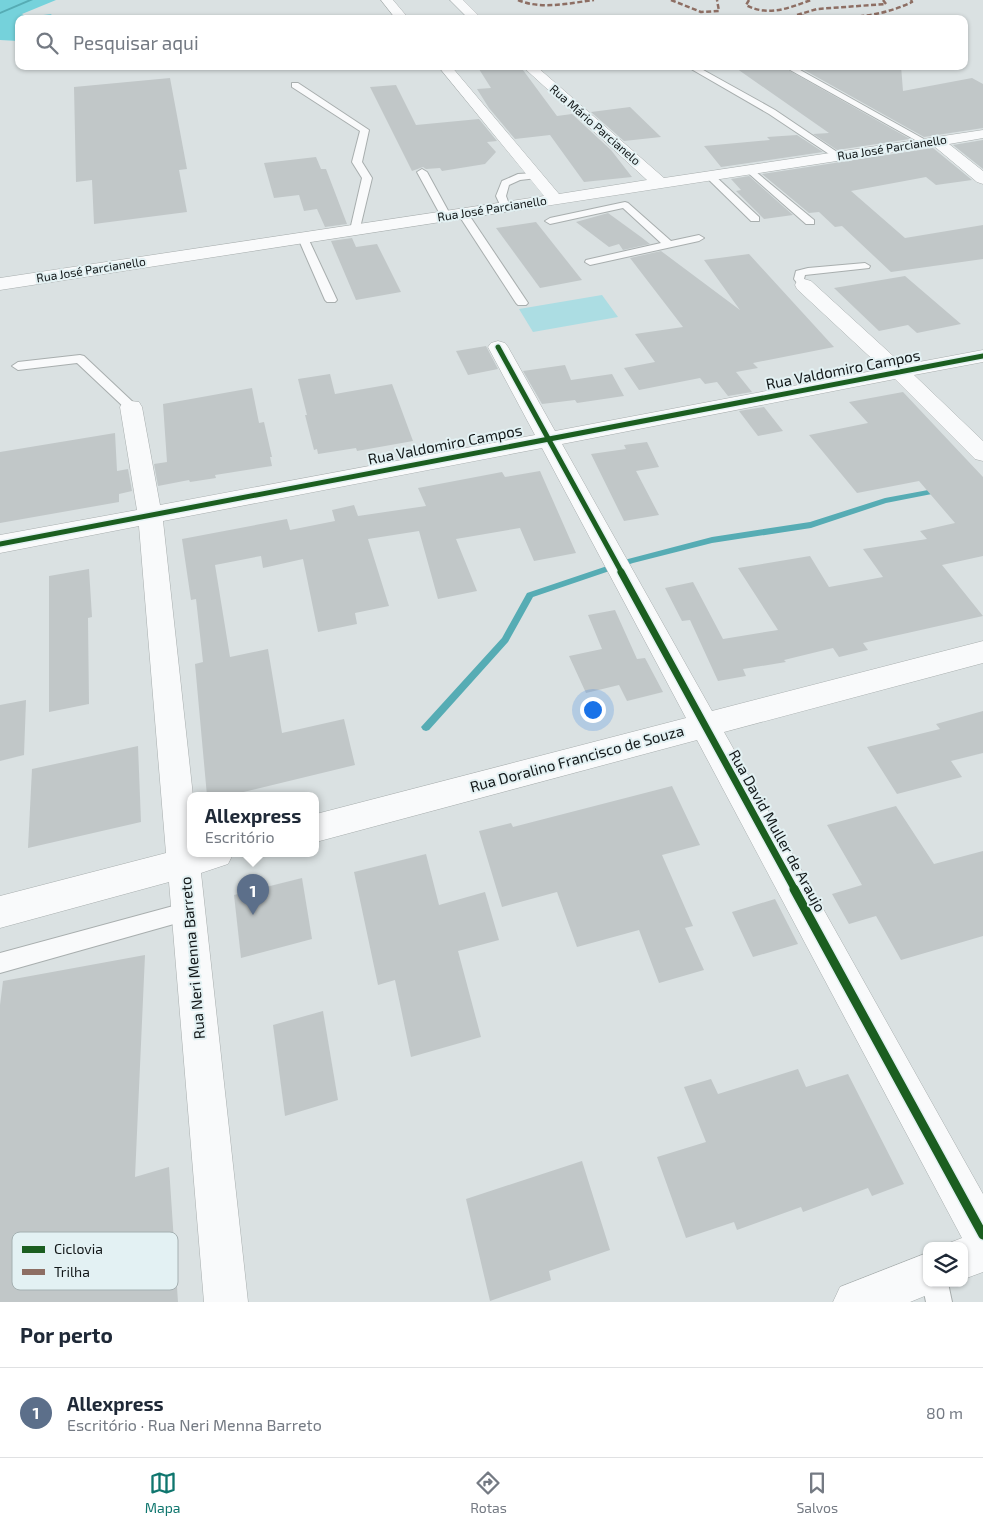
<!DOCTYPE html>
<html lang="pt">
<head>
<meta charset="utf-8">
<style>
	body { margin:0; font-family:"Exo 2",sans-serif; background:#f6f6f7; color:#1f2937 }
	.controls { position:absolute; right:15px; bottom:15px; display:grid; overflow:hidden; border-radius:10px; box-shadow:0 1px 4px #0004 }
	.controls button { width:45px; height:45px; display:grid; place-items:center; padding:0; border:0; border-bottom:1px solid #e0e1e3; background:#fff; color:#1f2937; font:25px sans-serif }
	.you { position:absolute; left:592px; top:709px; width:18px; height:18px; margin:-12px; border:4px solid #fff; border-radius:50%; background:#1a73e8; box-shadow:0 0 0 8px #1a73e833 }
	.badge { display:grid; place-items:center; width:32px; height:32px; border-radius:50%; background:#0f766e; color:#fff; font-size:16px; font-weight:700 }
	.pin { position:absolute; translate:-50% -41px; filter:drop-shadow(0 1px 2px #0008) }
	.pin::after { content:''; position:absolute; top:26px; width:18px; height:15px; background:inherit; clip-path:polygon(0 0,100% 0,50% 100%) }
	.popup { position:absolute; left:187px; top:792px; width:132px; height:65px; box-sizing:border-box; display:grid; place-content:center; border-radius:10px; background:#fff; filter:drop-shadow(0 1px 4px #0005); font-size:16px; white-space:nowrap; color:#747a83 }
	.popup b { font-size:19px; color:#1f2937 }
	.popup::after { content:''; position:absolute; left:50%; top:100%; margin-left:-10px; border:10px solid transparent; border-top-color:#fff }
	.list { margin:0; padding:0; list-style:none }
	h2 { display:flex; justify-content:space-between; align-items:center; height:65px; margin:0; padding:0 20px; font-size:21px }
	h2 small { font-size:16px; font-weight:400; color:#747a83 }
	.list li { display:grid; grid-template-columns:32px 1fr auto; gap:15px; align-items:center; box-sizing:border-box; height:90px; padding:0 20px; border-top:1px solid #e0e1e3 }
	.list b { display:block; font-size:19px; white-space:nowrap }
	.list p { margin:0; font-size:16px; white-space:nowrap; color:#747a83 }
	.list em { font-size:16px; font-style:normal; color:#747a83 }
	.icon { flex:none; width:28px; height:28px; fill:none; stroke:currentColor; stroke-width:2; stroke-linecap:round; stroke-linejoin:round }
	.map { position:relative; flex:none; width:983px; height:1302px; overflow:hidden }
	.search { position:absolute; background:#fff; box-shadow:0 1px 4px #0004; left:15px; right:15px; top:15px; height:55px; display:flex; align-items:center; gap:12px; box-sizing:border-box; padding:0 18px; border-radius:10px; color:#747a83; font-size:19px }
	.sheet { height:155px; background:#fff }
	nav { display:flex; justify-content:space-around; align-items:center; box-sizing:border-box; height:70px; border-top:1px solid #e0e1e3; background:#fff; font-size:14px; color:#747a83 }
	nav a { display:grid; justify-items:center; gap:2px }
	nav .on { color:#0f766e }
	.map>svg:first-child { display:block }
	.green { fill:#acdde3 }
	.forest { fill:#75d2db }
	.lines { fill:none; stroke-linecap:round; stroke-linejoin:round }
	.stream { fill:#56acb4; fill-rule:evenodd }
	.building { fill:#c1c7c8 }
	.service-casing { stroke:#a8aeae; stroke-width:2 }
	.minor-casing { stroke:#a8aeae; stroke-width:1 }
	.service { fill:#f9fafb; fill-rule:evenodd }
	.minor { fill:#f9fafb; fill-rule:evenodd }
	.quiet { stroke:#8d6e63; stroke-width:2.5; stroke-dasharray:5 2.5; stroke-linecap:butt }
	.cycleway-far2-casing { stroke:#e3f1f3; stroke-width:8 }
	.cycleway-far1-casing { stroke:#e3f1f3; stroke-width:10 }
	.cycleway-casing { stroke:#e3f1f3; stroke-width:12 }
	.cycleway-far2 { stroke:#1b5e20; stroke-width:5 }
	.cycleway-far1 { stroke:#1b5e20; stroke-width:7 }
	.cycleway { stroke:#1b5e20; stroke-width:9 }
	.labels { text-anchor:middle; stroke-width:4; stroke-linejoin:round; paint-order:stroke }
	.far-street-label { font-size:12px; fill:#121718; stroke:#e3f1f3 }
	.street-label { font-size:15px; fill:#121718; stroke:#e3f1f3 }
	.key { fill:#e3f1f3; stroke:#a4b0b1; stroke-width:1 }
	.key-label { font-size:14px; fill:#121718 }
</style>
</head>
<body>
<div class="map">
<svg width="983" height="1302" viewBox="0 0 983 1302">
	<rect width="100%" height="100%" fill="#dae1e2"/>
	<path class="green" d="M602,295L618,317L533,332L519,309Z"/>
	<path class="forest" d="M0,0H56L22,14L26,17L52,14L45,19H19V41L0,40Z"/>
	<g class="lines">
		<g class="stream">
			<path d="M28,0H33L0,14V12Z"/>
			<path d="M939,488L943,490L942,492L886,503L811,528L712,543L633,563L533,597L508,642L429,730L426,731L423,730L421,727L502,638L527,593L628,559L712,537L810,522L885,498Z"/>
		</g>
	</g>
	<g class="building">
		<path d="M477,66H520L557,116L572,114L611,150L632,177L584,182L550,135L515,139L489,108L477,89L491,88Z"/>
		<path d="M733,66H781L910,139L837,150L813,134L829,133Z"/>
		<path d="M797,66H901L903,91L972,78L983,84V128L924,137Z"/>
		<path d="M170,78L187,169L179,170L187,212L94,224L92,180L76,182L74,87Z"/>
		<path d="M396,85L416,125L479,119L497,141L487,142L496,152L485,164L442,171L440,168L426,169L423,167L412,171L370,87Z"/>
		<path d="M630,107L661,137L624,141L591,112Z"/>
		<path d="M797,135L823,152L721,167L704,146L770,140L767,137Z"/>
		<path d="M983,140V169L953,145Z"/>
		<path d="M933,148L972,180L936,185L926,177L851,191L905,238L983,225V259L891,272L842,226L835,227L819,212L809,213L762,174Z"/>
		<path d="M316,157L321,169H326L347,224L325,227L317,209L304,211L299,195L274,198L264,163Z"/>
		<path d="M749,176L793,215L764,219L736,191L741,190L731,179Z"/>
		<path d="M608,213L641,237L650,244L623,250L619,244L609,247L576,222Z"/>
		<path d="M536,222L582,280L540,288L496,228Z"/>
		<path d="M352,238L356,247L377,244L401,292L356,300L331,241Z"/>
		<path d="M661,251L740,310L704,260L749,254L834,347L753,363L758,368L736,372L752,392L728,396L717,382L705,384L700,378L639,390L624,368L655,362L635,334L683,327L630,258Z"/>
		<path d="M905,276L961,324L917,333L908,325L879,331L834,288Z"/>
		<path d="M486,346L498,369L468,375L456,351Z"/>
		<path d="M565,365L571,380L612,374L624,396L577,403L575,400L542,404L523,371Z"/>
		<path d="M330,374L335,394L392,384L413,441L357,451L356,448L318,454L317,449L314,450L305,415H307L298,379Z"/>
		<path d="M252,388L259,423L264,422L272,457H270L272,466L215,475L216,478L190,482L189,480L158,486L154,464L167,462L163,404Z"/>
		<path d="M903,392L983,477V556L942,565L983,616L863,643L868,650L839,657L833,648L784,660L786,662L743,669L746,676L718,681L690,620L682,621L665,588L693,582L723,639L778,630L738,568L810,556L829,587L883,577L863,549L927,539L920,531L955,523L919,481L857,493L809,435L868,423L849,402Z"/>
		<path d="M764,407L783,431L758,436L739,411Z"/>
		<path d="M115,433L117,471L128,469L132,491L119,494V502L0,523V452Z"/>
		<path d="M647,442L659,467L636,471L659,515L624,521L591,454L626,449L624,445Z"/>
		<path d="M540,471L576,553L534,561L520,528L456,539L477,591L438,599L419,531L368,539L389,606L355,613L357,624L318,632L303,559L263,568L261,556L215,565L230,657L268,649L282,733L344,719L355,765L227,796H207L195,664L203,662L196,599L191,600L182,539L287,519L290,530L335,521L332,510L354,505L358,516L426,506L418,488L502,472L505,477Z"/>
		<path d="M89,569L92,617L88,618L89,704L49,712V576Z"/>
		<path d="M615,610L637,659L645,658L663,692L627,701L619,685L586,693L569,656L602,649L588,615Z"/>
		<path d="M26,700L24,755L0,761V705Z"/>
		<path d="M983,711V753L951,761L962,777L897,794L867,747L940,729L936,724Z"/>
		<path d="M138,746L141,822L28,848L32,769Z"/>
		<path d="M672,786L700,845L662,855L693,926L685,928L704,970L659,983L639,930L577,947L557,892L502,907L479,831L511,823L513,827Z"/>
		<path d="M896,806L934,864L983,851V936L901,960L876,916L849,924L832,894L862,885L827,825Z"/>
		<path d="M426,854L439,905L485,892L499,940L458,951L481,1037L411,1057L395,980L378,985L354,872Z"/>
		<path d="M302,878L312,939L241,958L234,895Z"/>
		<path d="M775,899L798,944L753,957L732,912Z"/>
		<path d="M145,955L135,1177L169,1167L178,1302H0V1005L3,981Z"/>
		<path d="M323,1011L338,1100L285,1116L273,1025Z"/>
		<path d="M798,1069L806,1087L848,1074L904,1184L872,1196L868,1188L803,1212L801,1207L737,1230L734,1222L686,1238L657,1157L706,1142L684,1087L711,1079L718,1094Z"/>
		<path d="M582,1161L610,1250L549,1271L551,1280L490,1301L466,1199Z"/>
	</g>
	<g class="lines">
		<g class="service-casing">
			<g id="service">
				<path d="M686,66H696L775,110L843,156L841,158H835L769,114Z"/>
				<path d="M783,66H793L931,143L930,145H924Z"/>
				<path d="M292,83H298L369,130L362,162L372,178L359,232L355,233L350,230L362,178L352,162L360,131L292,87Z"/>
				<path d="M750,167L814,220V224H806L747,172L745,170Z"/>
				<path d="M422,169L427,172L451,216L450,218H442L441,216L417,172Z"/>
				<path d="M534,173L537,174V178L520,180L509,185L506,196L510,207L508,209H502L496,196L502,181L518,174Z"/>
				<path d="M710,173L713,174L759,217V221H751L707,178L705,176Z"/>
				<path d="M625,202L628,203L671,241L699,235L704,238L699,241L590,265L585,262L586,260L661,243L623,208L550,224L545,221L550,218Z"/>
				<path d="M463,211L467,212L528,303L526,305H518L516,303L458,214Z"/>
				<path d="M303,235L308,238L337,300L335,302H327L325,300L298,238Z"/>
				<path d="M865,263L870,266L869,268L805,275L804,279L809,285L804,288L800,287L794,279L796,271L808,268Z"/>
				<path d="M80,355L84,356L135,404L137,407L135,410H127L77,363L18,370L12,366L18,362Z"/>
				<path d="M188,902L195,904L198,911L195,918L188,920L0,973V953Z"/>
				<path d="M926,1274L927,1283H948L952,1302H926L922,1283Z"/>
			</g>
		</g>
		<g class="minor-casing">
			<g id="minor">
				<path d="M381,0H393L409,19H396Z"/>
				<path d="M450,0H463L482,19H469Z"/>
				<path d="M438,66H451L559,194L647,180L522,66H536L664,178L983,130V138L949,144L983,171V184L977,182L934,146L0,290V278L544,196Z"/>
				<path d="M804,279L811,281L903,365L983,350V362L914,375L983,441V461L975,459L895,379L562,444L712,711L983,641V663L724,732L983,1194V1272L964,1279V1246H948L949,1243L962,1238L697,740L316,842V814L686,718L542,448L163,521L193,796H190V854H233L228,864L201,873L248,1302H204L169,882L0,928V896L166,853L139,526L0,553V535L137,510L120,407L123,402L131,401L139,402L142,407L160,505L535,435L488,347L491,343L498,341L505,343L508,347L555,431L883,369L797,289L795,285L797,281Z"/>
				<path d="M927,1253V1283H945L942,1289L910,1302H833L840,1287Z"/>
			</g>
		</g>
		<use href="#service" class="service"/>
		<use href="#minor" class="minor"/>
		<g class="quiet">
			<path d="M518,0C541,10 570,3 594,0"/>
			<path d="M671,0L701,12L719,11L717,0"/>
			<path d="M749,0L746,5C768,17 789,8 811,0"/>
			<path d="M883,0L886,4L817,9L797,15C836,20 877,19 912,2L911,0"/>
		</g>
		<g class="cycleway-far2-casing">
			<g id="cycleway-far2">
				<path d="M498,347L622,573"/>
				<path d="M0,544L983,356"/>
			</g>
		</g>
		<g class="cycleway-far1-casing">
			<path id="cycleway-far1" d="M621,572L795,890"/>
		</g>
		<g class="cycleway-casing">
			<path id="cycleway" d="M794,889L983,1235"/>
		</g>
		<use href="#cycleway-far2" class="cycleway-far2"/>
		<use href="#cycleway-far1" class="cycleway-far1"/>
		<use href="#cycleway" class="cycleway"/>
	</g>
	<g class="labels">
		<g class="far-street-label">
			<text transform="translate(595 125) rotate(41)" y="4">Rua Mário Parcianelo</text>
			<text transform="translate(892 148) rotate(-9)" y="4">Rua José Parcianello</text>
			<text transform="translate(492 209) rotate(-9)" y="4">Rua José Parcianello</text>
			<text transform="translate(91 270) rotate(-9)" y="4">Rua José Parcianello</text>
		</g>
		<g class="street-label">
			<text transform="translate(843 370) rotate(-11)" y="5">Rua Valdomiro Campos</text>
			<text transform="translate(445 445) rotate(-11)" y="5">Rua Valdomiro Campos</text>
			<text transform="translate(577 759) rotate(-15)" y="5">Rua Doralino Francisco de Souza</text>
			<text transform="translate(777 831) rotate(61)" y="5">Rua David Muller de Araujo</text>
			<text transform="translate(193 958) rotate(-95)" y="5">Rua Neri Menna Barreto</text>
		</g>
	</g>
	<rect x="12" y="1232" width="166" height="58" rx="8" class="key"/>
	<rect x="22" y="1246" width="23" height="7" fill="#1b5e20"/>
	<rect x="22" y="1269" width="23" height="6" fill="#8d6e63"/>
	<g class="key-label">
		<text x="54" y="1254">Ciclovia</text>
		<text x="54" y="1277">Trilha</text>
	</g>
</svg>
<div class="controls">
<button><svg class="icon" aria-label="layers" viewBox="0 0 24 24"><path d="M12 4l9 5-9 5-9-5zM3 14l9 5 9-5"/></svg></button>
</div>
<div class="you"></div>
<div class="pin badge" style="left:253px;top:915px;background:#5c6f8a">1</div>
<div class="popup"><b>Allexpress</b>Escritório</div>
<div class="search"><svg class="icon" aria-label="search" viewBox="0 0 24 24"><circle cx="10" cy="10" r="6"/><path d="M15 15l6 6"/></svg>Pesquisar aqui</div>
</div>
<section class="sheet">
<h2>Por perto<small></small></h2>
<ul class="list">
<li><span class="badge" style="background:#5c6f8a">1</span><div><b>Allexpress</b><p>Escritório · Rua Neri Menna Barreto</p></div><em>80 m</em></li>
</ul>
</section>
<nav>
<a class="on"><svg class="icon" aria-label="map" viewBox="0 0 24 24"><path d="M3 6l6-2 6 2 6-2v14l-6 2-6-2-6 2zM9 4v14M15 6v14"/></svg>Mapa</a>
<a><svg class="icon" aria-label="directions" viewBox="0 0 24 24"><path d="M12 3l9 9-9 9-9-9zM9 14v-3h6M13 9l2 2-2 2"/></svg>Rotas</a>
<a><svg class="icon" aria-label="saved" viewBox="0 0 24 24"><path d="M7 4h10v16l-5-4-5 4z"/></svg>Salvos</a>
</nav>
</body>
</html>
